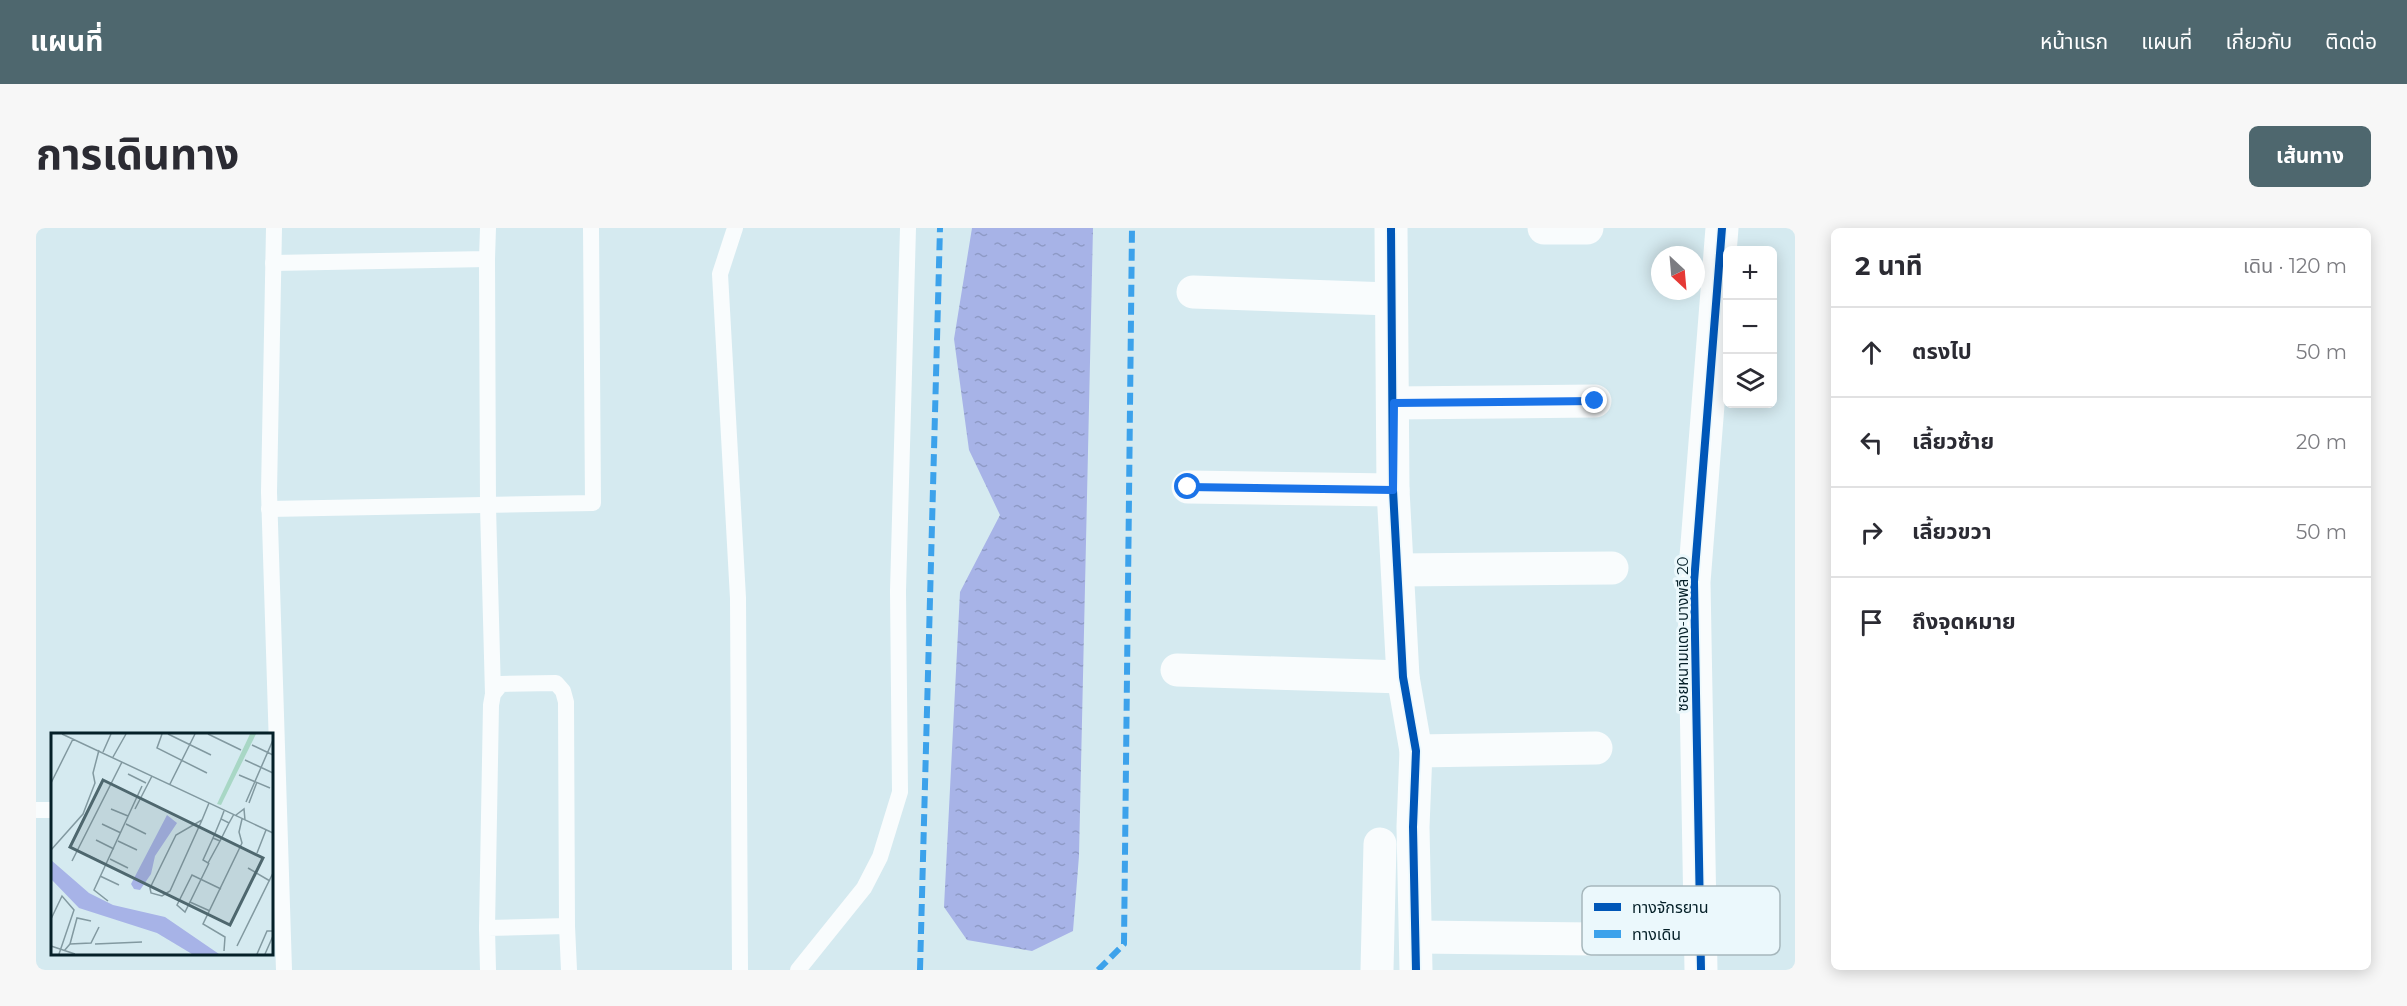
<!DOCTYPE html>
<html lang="th">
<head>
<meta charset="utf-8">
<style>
	body { margin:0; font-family:Montserrat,"Noto Sans Thai",sans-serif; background:#f7f7f7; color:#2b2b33 }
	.controls { position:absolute; right:18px; top:18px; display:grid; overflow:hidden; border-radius:9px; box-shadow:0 3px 15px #0003 }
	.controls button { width:54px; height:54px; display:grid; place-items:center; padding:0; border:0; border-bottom:2px solid #e1e1e2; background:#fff; color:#2b2b33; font:30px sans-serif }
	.compass { position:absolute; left:1615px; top:18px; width:54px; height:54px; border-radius:50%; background:#fff; box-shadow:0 3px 15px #0003; rotate:154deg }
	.stop { position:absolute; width:18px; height:18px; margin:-14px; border:4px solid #1a73e8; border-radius:50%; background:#fff }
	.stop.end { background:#1a73e8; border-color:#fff; box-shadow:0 2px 6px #0008 }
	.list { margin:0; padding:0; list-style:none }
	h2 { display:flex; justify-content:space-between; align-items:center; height:78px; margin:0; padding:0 24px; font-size:26px }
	h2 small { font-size:20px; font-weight:400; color:#7c7c81 }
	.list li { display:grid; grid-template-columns:39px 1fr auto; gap:18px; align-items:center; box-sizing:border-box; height:90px; padding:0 24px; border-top:2px solid #e1e1e2 }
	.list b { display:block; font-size:22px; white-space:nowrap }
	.list em { font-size:20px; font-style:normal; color:#7c7c81 }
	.icon { flex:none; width:33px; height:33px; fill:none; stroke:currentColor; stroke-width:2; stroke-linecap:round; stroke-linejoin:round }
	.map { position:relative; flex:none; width:1759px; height:742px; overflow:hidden; border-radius:9px }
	header { display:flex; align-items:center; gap:36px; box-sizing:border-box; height:84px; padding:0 30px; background:#4e676e; color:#fff }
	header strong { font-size:28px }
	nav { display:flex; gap:33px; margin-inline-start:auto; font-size:21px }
	.intro { display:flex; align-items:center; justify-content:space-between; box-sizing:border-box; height:144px; padding:0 36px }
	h1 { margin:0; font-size:42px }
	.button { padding:15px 27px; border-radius:9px; background:#4e676e; color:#fff; font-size:21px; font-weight:700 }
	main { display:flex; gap:36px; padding:0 36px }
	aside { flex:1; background:#fff; border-radius:9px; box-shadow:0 3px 15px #0003 }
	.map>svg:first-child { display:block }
	.water { fill:url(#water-ripples) }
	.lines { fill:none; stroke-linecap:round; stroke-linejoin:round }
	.lane { stroke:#f9fcfd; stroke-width:16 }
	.street { stroke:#f9fcfd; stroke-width:33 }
	.quiet { stroke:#3ca2eb; stroke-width:6; stroke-dasharray:12 6; stroke-linecap:butt }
	.cycleway-casing { stroke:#ebf8fc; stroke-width:11 }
	.cycleway { stroke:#0057b8; stroke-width:8 }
	.route { stroke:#1a73e8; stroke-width:8 }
	.labels { text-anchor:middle; stroke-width:6; stroke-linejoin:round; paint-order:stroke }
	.street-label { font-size:15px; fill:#052028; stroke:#ebf8fc }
	.inset-road { fill:none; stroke:#8299a0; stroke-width:1.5 }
	.view { fill:#4e676e; fill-opacity:0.15; stroke:#4e676e; stroke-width:3 }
	.inset-edge { fill:none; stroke:#052028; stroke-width:3 }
	.key { fill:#ebf8fc; stroke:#a6b7bc; stroke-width:1.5 }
	.key-label { font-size:16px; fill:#052028 }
</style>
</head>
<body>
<header>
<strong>แผนที่</strong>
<nav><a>หน้าแรก</a><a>แผนที่</a><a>เกี่ยวกับ</a><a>ติดต่อ</a></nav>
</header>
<div class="intro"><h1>การเดินทาง</h1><a class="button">เส้นทาง</a></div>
<main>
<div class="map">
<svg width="1759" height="742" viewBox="0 0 1759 742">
	<defs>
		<pattern id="water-ripples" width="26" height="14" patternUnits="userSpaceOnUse" patternTransform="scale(1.5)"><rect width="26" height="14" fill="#a7b3e7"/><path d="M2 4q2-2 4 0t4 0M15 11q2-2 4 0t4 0" fill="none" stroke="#8e9ac6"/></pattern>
	</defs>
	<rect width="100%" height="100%" fill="#d5eaf0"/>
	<path class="water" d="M936,0H1057L1043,628L1037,703L996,723L931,712L908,679L924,364L964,287L933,222L918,111Z"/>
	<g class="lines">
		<g class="lane">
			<path d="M238,0L233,264L248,742"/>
			<path d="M699,0L684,46L702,370L704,742"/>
			<path d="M451,31L452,279L457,466"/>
			<path d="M237,35L451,31L452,0"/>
			<path d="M233,281L557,275L555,0"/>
			<path d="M0,582H16"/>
			<path d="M451,700L455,477L457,466L465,456L520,455L527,463L530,474L531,698"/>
			<path d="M452,742L451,700L531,698L533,742"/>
			<path d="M762,742L828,660L844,629L864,564L862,363L872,0"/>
		</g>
		<g class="street">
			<path d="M1355,0L1357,262L1367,449L1380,523L1377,599L1380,742"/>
			<path d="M1508,0H1551"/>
			<path d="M1157,64L1354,71"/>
			<path d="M1357,175L1559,173"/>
			<path d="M1152,259L1357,262"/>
			<path d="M1363,342L1576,340"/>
			<path d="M1141,442L1367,449"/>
			<path d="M1380,523L1560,520"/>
			<path d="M1381,709L1559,711"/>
			<path d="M1341,742L1344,616"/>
			<path d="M1665,742L1658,354L1686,0"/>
		</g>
		<g class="quiet">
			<path d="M884,742L904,0"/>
			<path d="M1062,742L1088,716L1096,0"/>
		</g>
		<g class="cycleway-casing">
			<g id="cycleway">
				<path d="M1355,0L1357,262L1367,449L1380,523L1377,599L1380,742"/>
				<path d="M1665,742L1658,354L1686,0"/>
			</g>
		</g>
		<use href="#cycleway" class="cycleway"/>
	</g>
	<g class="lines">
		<path class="route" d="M1152,259L1357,262L1358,175L1559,173"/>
	</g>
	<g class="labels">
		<g class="street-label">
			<text transform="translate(1647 406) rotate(-90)" y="5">ซอยหนามแดง-บางพลี 20</text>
		</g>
	</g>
	<g transform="translate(15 505)">
		<rect width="222" height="222" fill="#d5eaf0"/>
		<path d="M199,1H205L170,72L166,71Z" fill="#a8d7c5"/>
		<path d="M116,82L126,90L104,123L100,141L89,157L83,156L80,151ZM0,127L38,160L62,172L114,184L168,221H141L106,200L28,175L0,146Z" fill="#a7b3e7"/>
		<path class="inset-road" d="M11,1L222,100M111,1L106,15L156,40M117,1L160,22M157,1L190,17M201,12L222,22M52,19L60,1M62,24L75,1M194,27L222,40M77,41L95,50M188,42L219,55M0,50L22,6M119,51L144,1M195,69L222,7M198,70L206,49M60,76L77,83M84,76L101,43M173,78L170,86L178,90L183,81M185,82L193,76L194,87M170,86L162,105L169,108L178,90M151,87L119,158L111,163L100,160L99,155L125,102L151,87L158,70M51,91L70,100M75,91L95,101M162,105L152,127L157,130L169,108M45,107L63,116M67,108L86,117M0,117L32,81L44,50L42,40L48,17M206,120L215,97M38,123L56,132M59,126L77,135M21,128L71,29M197,135L219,148M49,143L68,152M57,168L43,157L91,53M139,169L158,130M159,178L139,169L134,179L126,172L141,142L170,156M0,186L11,163L23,177L8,221M19,211L26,185L40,188M44,211L91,209M0,213L24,221M186,213L222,140M13,218L19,211L40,210L48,194M173,218L174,204L152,191L191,110L188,99L191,86M206,221L216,198H222M214,221L222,203"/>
		<path class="view" d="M52,47L212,125L179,192L19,114Z"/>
		<rect width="222" height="222" class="inset-edge"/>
	</g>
	<rect x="1546" y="658" width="198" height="69" rx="9" class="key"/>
	<rect x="1558" y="675" width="27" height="8" fill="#0057b8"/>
	<rect x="1558" y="702" width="27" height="8" fill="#3ca2eb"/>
	<g class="key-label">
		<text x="1596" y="685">ทางจักรยาน</text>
		<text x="1596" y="712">ทางเดิน</text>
	</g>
</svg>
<div class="controls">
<button>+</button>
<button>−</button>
<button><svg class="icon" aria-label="layers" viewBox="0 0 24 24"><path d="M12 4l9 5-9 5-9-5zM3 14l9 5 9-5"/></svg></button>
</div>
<svg class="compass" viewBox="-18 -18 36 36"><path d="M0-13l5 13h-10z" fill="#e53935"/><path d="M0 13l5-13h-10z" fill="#7c7c81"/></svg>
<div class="stop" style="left:1152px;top:259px"></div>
<div class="stop end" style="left:1559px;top:173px"></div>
</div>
<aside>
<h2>2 นาที<small>เดิน · 120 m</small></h2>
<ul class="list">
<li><svg class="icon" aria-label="ahead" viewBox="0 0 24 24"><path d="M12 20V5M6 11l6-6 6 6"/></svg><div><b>ตรงไป</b></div><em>50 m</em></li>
<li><svg class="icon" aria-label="left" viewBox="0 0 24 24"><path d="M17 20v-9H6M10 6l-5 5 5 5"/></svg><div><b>เลี้ยวซ้าย</b></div><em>20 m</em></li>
<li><svg class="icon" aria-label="right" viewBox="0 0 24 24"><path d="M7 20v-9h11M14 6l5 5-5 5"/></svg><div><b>เลี้ยวขวา</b></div><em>50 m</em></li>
<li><svg class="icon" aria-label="arrive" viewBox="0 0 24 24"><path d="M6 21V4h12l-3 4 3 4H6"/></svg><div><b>ถึงจุดหมาย</b></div></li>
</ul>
</aside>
</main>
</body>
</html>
